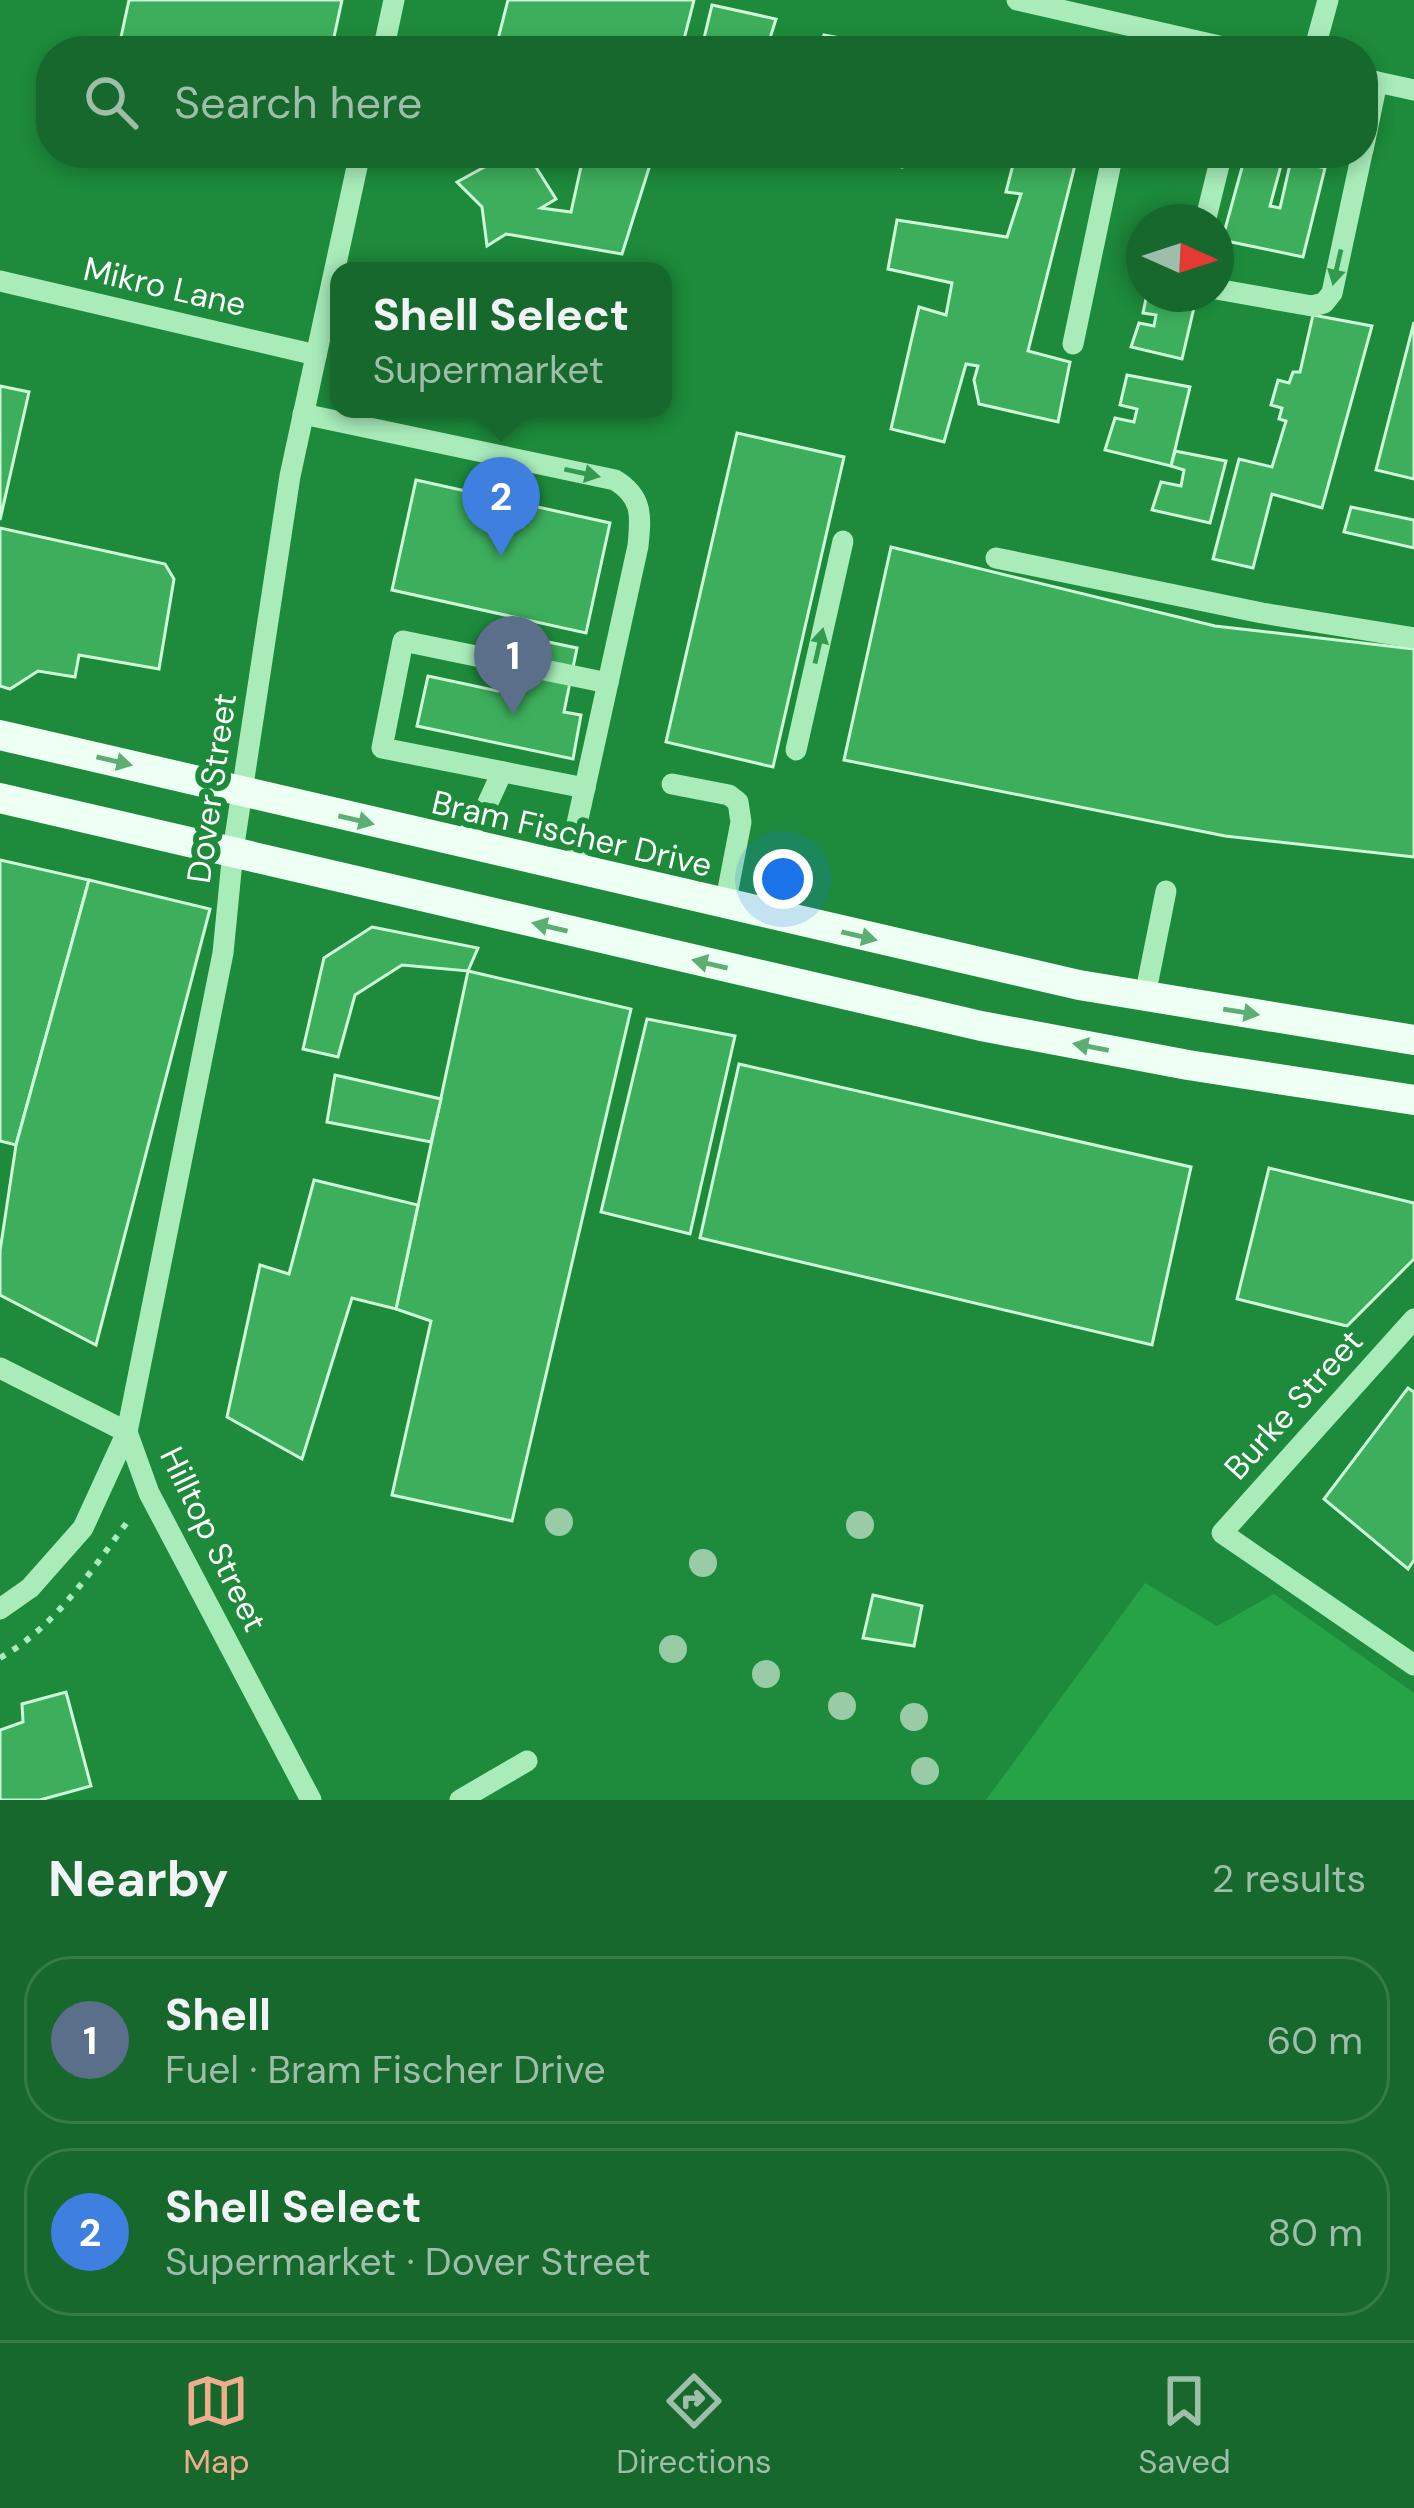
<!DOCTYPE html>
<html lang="en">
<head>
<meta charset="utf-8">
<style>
	body { margin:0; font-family:"DM Sans",sans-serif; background:#1f6e34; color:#f1f3f6 }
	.compass { position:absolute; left:1126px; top:204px; width:108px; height:108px; border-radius:50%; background:#16682c; box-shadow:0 6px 18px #0003; rotate:93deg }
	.you { position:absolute; left:783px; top:879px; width:42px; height:42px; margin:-30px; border:9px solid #fff; border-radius:50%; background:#1a73e8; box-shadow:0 0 0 18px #1a73e833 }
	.badge { display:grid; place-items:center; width:78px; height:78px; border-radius:50%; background:#eead8d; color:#fff; font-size:39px; font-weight:700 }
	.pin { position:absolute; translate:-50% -99px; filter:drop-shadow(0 3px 6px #0008) }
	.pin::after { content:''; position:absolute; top:63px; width:42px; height:36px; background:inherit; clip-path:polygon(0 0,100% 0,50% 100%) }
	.popup { position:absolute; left:330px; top:262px; width:342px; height:156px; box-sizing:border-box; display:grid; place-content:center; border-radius:24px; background:#16682c; filter:drop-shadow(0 3px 9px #0005); font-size:39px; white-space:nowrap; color:#9ebea9 }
	.popup b { font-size:45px; color:#f1f3f6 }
	.popup::after { content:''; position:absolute; left:50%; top:100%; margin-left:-24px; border:24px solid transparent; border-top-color:#16682c }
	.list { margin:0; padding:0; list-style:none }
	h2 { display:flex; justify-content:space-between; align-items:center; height:156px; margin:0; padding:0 48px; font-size:51px }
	h2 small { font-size:39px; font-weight:400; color:#9ebea9 }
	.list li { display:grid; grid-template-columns:78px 1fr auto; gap:36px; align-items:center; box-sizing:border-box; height:168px; margin:0 24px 24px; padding:0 24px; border:3px solid #357b48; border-radius:48px }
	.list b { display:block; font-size:45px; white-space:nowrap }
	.list p { margin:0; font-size:39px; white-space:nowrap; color:#9ebea9 }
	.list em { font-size:39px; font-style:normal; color:#9ebea9 }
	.icon { flex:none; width:66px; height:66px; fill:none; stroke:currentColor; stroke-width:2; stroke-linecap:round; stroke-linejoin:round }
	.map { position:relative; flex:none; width:1414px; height:1800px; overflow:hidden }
	.search { position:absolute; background:#16682c; box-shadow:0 6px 18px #0003; left:36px; right:36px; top:36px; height:132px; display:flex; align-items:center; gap:30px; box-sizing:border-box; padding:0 42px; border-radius:48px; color:#9ebea9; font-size:45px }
	.sheet { height:540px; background:#16682c }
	nav { display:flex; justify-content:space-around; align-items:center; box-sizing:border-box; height:168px; border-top:3px solid #357b48; background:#16682c; font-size:33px; color:#9ebea9 }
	nav a { display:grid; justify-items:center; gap:6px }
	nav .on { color:#eead8d }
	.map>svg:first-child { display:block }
	.green { fill:#27a347 }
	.building { fill:#3daf5c; stroke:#cef9d9; stroke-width:3 }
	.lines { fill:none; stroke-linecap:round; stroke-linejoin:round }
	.path { stroke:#a9ecba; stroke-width:6; stroke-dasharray:6 9; stroke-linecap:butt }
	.minor { stroke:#a9ecba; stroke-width:21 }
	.major { stroke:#eefff3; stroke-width:30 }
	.tree { fill:#99cba7 }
	.oneway { fill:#329a4e }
	.oneway2 { fill:#5cae72 }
	.labels { text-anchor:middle; stroke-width:12; stroke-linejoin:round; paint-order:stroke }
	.street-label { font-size:33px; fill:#fff; stroke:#1d8b3b }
</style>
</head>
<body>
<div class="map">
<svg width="1414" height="1800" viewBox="0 0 1414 1800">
	<rect width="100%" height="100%" fill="#1d8b3b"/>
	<path class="green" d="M1145,1583L1217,1626L1274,1594L1414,1693V1800H986Z"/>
	<g class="building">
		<path d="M129,0H342L331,51H118Z"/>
		<path d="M508,0H694L681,51H495Z"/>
		<path d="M712,5L776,19L766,51H701Z"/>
		<path d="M824,35L911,51H817Z"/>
		<path d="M510,153H527L556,199L541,208L571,212L584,153L650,165L622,254L506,234L487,246L482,207L457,182Z"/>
		<path d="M597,153H653L650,165Z"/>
		<path d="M685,153H738L735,165Z"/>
		<path d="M832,153H905L902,167Z"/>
		<path d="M1016,153H1078L1028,351L1070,362L1058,422L979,404L974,380L978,366L966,364L944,442L891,429L919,307L946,315L952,283L888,269L897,220L1007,237L1021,194L1006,192Z"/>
		<path d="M1246,153L1283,158L1270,206L1280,208L1291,160L1325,168L1303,257L1222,240Z"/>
		<path d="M1147,294L1196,299L1182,359L1131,347L1139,323L1154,326L1156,315L1143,313Z"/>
		<path d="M1313,315L1372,326L1322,508L1272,494L1253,568L1213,559L1239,459L1272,467L1286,421L1279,419L1282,408L1271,405L1278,380L1289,383L1293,372H1300Z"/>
		<path d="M1414,322V479L1376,470Z"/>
		<path d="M1127,375L1190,387L1171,466L1105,450L1115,418L1134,422L1137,409L1120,405Z"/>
		<path d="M0,386L29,392L0,520Z"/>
		<path d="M737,433L844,457L773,767L666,742Z"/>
		<path d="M1175,451L1226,461L1210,523L1152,510L1161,482L1181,486L1184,470L1171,466Z"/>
		<path d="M416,480L610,523L586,633L392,590Z"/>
		<path d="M1351,507L1414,520V548L1344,532Z"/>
		<path d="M0,528L165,564L174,579L159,669L79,655L75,677L38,671L10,689L0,686Z"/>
		<path d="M891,547L1215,626L1414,649V857L1225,836L844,760Z"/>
		<path d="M510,634L577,648L564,712L581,715L573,759L417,726L428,676L498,691Z"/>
		<path d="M0,860L89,880L16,1145L0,1141Z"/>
		<path d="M89,880L210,909L96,1345L0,1295V1251L16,1145Z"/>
		<path d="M372,927L478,948L468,971L402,965L355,995L338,1057L303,1049L324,958Z"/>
		<path d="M468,971L631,1009L512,1521L392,1495L431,1321L396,1309Z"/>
		<path d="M647,1019L735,1036L690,1234L601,1212Z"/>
		<path d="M739,1064L1191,1167L1152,1345L700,1238Z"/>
		<path d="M335,1075L441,1099L431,1142L327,1122Z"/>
		<path d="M1269,1168L1414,1203V1259L1347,1326L1237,1299Z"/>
		<path d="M314,1180L418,1205L396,1309L352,1298L302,1459L227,1417L260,1265L289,1274Z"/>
		<path d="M1408,1388L1414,1392V1560L1408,1569L1324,1499Z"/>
		<path d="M873,1595L922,1606L914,1646L863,1638Z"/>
		<path d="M66,1692L91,1786L40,1800H0V1730L23,1722L22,1704Z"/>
	</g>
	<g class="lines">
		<path class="path" d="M0,1658C58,1625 92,1569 131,1517"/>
		<g class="minor">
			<path d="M1017,0L1241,51"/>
			<path d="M383,51L394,0"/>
			<path d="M1314,51L1328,0"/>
			<path d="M1368,80L1414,90"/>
			<path d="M1363,150L1377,82"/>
			<path d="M1205,222L1222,153"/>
			<path d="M0,281L316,355"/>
			<path d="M1216,289L1312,306L1324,303L1332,293L1362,153"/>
			<path d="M1073,344L1113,153"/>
			<path d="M303,414L615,480C643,497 641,516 638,546L576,828L578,872"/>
			<path d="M996,558L1262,613L1414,638"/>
			<path d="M796,750L843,541"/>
			<path d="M672,784L729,795L738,802L741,822L725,905"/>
			<path d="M585,788L382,748L403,641L608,683"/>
			<path d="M461,845L486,807L502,772"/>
			<path d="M1145,996L1166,891"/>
			<path d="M1414,1319L1222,1533L1414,1665"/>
			<path d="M0,1368L127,1432L149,1493L311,1800"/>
			<path d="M0,1609L30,1588L83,1528L127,1432L223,953L233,851L290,476L360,153"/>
			<path d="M460,1800L527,1761"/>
		</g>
		<g class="major">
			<path d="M0,735L1079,985L1414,1040"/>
			<path d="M0,798L981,1026L1188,1065L1414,1100"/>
		</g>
	</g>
	<g class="tree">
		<circle cx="559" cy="1522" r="14"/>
		<circle cx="860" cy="1525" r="14"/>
		<circle cx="703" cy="1563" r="14"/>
		<circle cx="673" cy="1649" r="14"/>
		<circle cx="766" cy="1674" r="14"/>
		<circle cx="842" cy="1706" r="14"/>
		<circle cx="914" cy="1717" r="14"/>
		<circle cx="925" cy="1771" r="14"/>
	</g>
	<defs><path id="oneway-solid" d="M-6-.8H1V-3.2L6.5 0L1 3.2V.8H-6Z" transform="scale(3)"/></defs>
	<g class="oneway">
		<use href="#oneway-solid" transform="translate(1337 267) rotate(103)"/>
		<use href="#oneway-solid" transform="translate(582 473) rotate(12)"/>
		<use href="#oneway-solid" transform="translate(819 646) rotate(-77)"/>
	</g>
	<g class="oneway2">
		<use href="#oneway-solid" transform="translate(114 761) rotate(13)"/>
		<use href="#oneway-solid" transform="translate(356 820) rotate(13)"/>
		<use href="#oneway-solid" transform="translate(550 927) rotate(-167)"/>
		<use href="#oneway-solid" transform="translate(859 936) rotate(13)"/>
		<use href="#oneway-solid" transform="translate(710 964) rotate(-167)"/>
		<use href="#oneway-solid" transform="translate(1241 1012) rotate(9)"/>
		<use href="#oneway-solid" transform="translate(1091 1047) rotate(-169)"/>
	</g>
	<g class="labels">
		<g class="street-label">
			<text transform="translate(165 286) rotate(13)" y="12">Mikro Lane</text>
			<text transform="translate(211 788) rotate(-82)" y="12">Dover Street</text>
			<text transform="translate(572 833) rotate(13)" y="12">Bram Fischer Drive</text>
			<text transform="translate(1293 1404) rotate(-48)" y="12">Burke Street</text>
			<text transform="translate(214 1539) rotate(64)" y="12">Hilltop Street</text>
		</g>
	</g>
</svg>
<svg class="compass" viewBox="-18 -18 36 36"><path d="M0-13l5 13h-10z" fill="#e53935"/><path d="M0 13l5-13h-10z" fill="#9ebea9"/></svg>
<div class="you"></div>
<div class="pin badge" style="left:513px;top:715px;background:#5c6f8a">1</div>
<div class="pin badge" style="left:501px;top:556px;background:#3f7fe0">2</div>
<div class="popup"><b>Shell Select</b>Supermarket</div>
<div class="search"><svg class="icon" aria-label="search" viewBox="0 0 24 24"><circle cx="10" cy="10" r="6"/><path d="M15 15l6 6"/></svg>Search here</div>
</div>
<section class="sheet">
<h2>Nearby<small>2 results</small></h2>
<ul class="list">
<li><span class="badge" style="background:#5c6f8a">1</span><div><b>Shell</b><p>Fuel · Bram Fischer Drive</p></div><em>60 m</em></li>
<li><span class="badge" style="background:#3f7fe0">2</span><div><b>Shell Select</b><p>Supermarket · Dover Street</p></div><em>80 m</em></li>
</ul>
</section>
<nav>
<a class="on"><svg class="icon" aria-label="map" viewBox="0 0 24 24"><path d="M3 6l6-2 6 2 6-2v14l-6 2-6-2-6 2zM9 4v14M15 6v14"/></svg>Map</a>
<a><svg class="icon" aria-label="directions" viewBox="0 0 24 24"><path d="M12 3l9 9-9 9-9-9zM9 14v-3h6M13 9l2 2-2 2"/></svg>Directions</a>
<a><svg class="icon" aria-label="saved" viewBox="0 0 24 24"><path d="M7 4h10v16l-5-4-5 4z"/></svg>Saved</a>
</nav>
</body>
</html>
